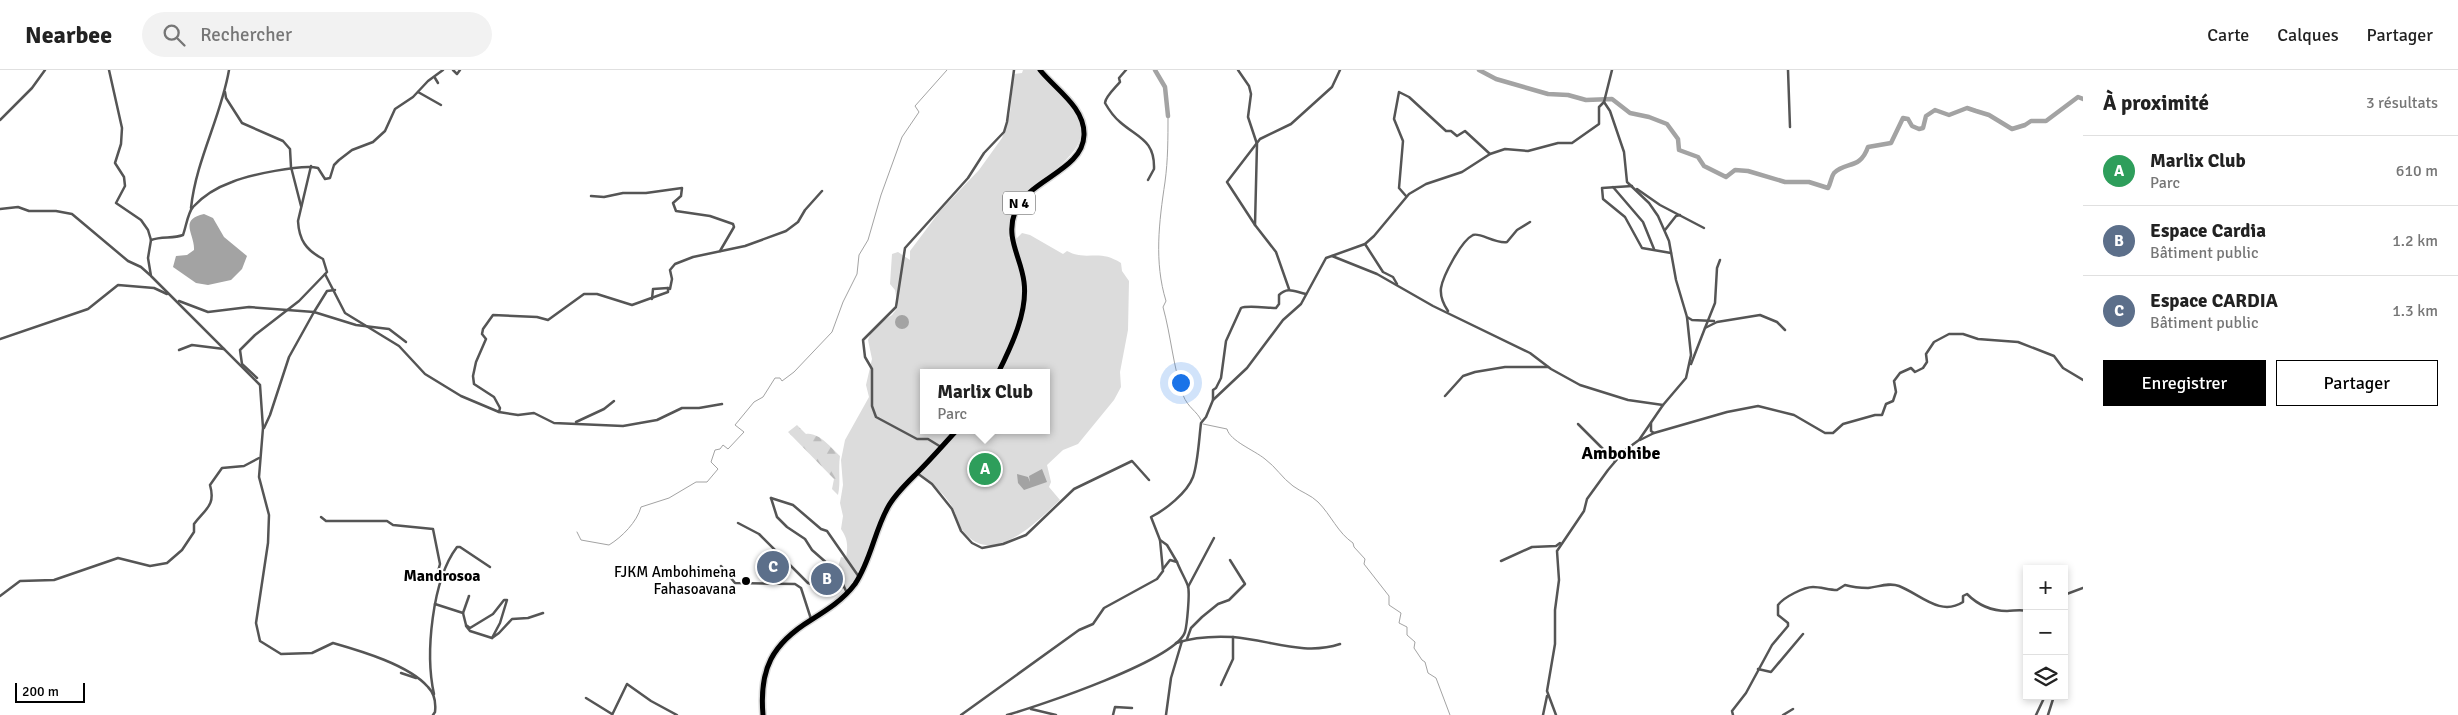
<!DOCTYPE html>
<html lang="fr">
<head>
<meta charset="utf-8">
<style>
	body { margin:0; font-family:Signika,sans-serif; background:#f2f2f2; color:#222 }
	.controls { position:absolute; right:15px; bottom:15px; display:grid; overflow:hidden; border-radius:0px; box-shadow:0 2px 8px #0003 }
	.controls button { width:45px; height:45px; display:grid; place-items:center; padding:0; border:0; border-bottom:1px solid #e0e0e0; background:#fff; color:#222; font:25px sans-serif }
	.scale { position:absolute; left:15px; bottom:12px; width:70px; box-sizing:border-box; padding-left:5px; border:2px solid #000; border-top:0; font-size:14px; line-height:18px; white-space:nowrap; color:#000; -webkit-text-stroke:4px #fff; paint-order:stroke }
	.you { position:absolute; left:1180px; top:312px; width:18px; height:18px; margin:-12px; border:4px solid #fff; border-radius:50%; background:#1a73e8; box-shadow:0 0 0 8px #1a73e833 }
	.badge { display:grid; place-items:center; width:32px; height:32px; border-radius:50%; background:#000; color:#fff; font-size:16px; font-weight:700 }
	.pin { position:absolute; translate:-50% -50%; border:2px solid #fff; box-shadow:0 1px 5px #0006 }
	.popup { position:absolute; left:920px; top:299px; width:130px; height:65px; box-sizing:border-box; display:grid; place-content:center; border-radius:0px; background:#fff; filter:drop-shadow(0 1px 4px #0005); font-size:16px; white-space:nowrap; color:#767676 }
	.popup b { font-size:19px; color:#222 }
	.popup::after { content:''; position:absolute; left:50%; top:100%; margin-left:-10px; border:10px solid transparent; border-top-color:#fff }
	.list { margin:0; padding:0; list-style:none }
	h2 { display:flex; justify-content:space-between; align-items:center; height:65px; margin:0; padding:0 20px; font-size:21px }
	h2 small { font-size:16px; font-weight:400; color:#767676 }
	.list li { display:grid; grid-template-columns:32px 1fr auto; gap:15px; align-items:center; box-sizing:border-box; height:70px; padding:0 20px; border-top:1px solid #e0e0e0 }
	.list b { display:block; font-size:19px; white-space:nowrap }
	.list p { margin:0; font-size:16px; white-space:nowrap; color:#767676 }
	.list em { font-size:16px; font-style:normal; color:#767676 }
	.actions { display:flex; gap:10px; padding:15px 20px }
	.actions a { flex:1; padding:11px 0; border:1px solid #000; border-radius:0px; text-align:center; font-size:18px; color:#000 }
	.actions .main { background:#000; color:#fff }
	.icon { flex:none; width:28px; height:28px; fill:none; stroke:currentColor; stroke-width:2; stroke-linecap:round; stroke-linejoin:round }
	.map { position:relative; flex:none; width:2083px; height:645px; overflow:hidden }
	header { display:flex; align-items:center; gap:30px; box-sizing:border-box; height:70px; padding:0 25px; background:#fff; border-bottom:1px solid #e0e0e0 }
	header strong { font-size:24px }
	nav { display:flex; gap:28px; margin-inline-start:auto; font-size:18px }
	.search { width:350px; height:45px; background:#f2f2f2; display:flex; align-items:center; gap:12px; box-sizing:border-box; padding:0 18px; border-radius:28px; color:#767676; font-size:19px }
	main { display:flex }
	aside { flex:1; background:#fff }
	.map>svg:first-child { display:block }
	.green { fill:#dcdcdc }
	.forest { fill:url(#forest-firs) }
	.water { fill:#a3a3a3 }
	.lines { fill:none; stroke-linecap:round; stroke-linejoin:round }
	.stream { stroke:#a3a3a3; stroke-width:1 }
	.river { stroke:#a3a3a3; stroke-width:4.5 }
	.primary-casing { stroke:#dbdbdb; stroke-width:8 }
	.minor { stroke:#555; stroke-width:2.5 }
	.primary { stroke:#000; stroke-width:5 }
	.poi-dot { fill:#000; stroke:#fff; stroke-width:2 }
	.labels { text-anchor:middle; stroke-width:4; stroke-linejoin:round; paint-order:stroke }
	.shield { fill:#fff; stroke:#4c4c4c; stroke-width:1 }
	.shield-label { font-size:14px; font-weight:bold; fill:#000 }
	.poi-label { font-size:15px; fill:#000; stroke:#fff; text-anchor:end }
	.neighbourhood-label { font-size:16px; font-weight:bold; fill:#000; stroke:#fff }
	.quarter-label { font-size:18px; font-weight:bold; fill:#000; stroke:#fff }
</style>
</head>
<body>
<header>
<strong>Nearbee</strong>
<div class="search"><svg class="icon" aria-label="search" viewBox="0 0 24 24"><circle cx="10" cy="10" r="6"/><path d="M15 15l6 6"/></svg>Rechercher</div>
<nav><a>Carte</a><a>Calques</a><a>Partager</a></nav>
</header>
<main>
<div class="map">
<svg width="2083" height="645" viewBox="0 0 2083 645">
	<defs>
		<pattern id="forest-firs" width="22" height="20" patternUnits="userSpaceOnUse" patternTransform="scale(1.25)"><rect width="22" height="20" fill="#dcdcdc"/><path d="M5 1l3.5 6h-7zM16 11l3.5 6h-7z" fill="#bbb"/></pattern>
	</defs>
	<rect width="100%" height="100%" fill="#fff"/>
	<path class="green" d="M1023,0H1039C1051,17 1075,34 1080,55C1089,85 1038,108 1020,128C1011,137 1008,155 1008,168L1016,169L1022,163L1030,165L1063,184L1067,181C1088,192 1098,178 1121,193L1122,201L1129,211L1128,260L1120,302L1121,317L1114,330L1078,374L1063,380L1047,395L1051,412L1049,417L1060,430C1037,451 993,499 963,461C958,455 957,447 954,440C946,425 932,413 919,403L960,360H1046V303H924V360H957L885,442L866,491L851,515L844,521L838,497L841,487L846,488C848,476 848,469 841,459L843,446L840,433L843,415L841,390L845,370L869,327L866,315L872,289L868,270L871,262L878,254L892,245L898,237L895,220L890,214L892,184L898,182L910,190V181L940,141L979,100L1002,68L1010,43L1014,4L1022,3Z"/>
	<path class="forest" d="M797,355L806,364C819,362 831,378 840,386C838,400 841,412 838,425L832,419L834,409L788,362Z"/>
	<g class="water">
		<path d="M204,144L213,148L224,167L247,186L242,199L231,210L208,215L196,213L173,197L176,186L187,185L194,180C195,164 178,150 204,144Z"/>
		<circle cx="902" cy="252" r="7"/>
		<path d="M1042,399L1047,412L1024,420L1018,413L1017,404L1028,407L1030,412L1029,406Z"/>
	</g>
	<g class="lines">
		<g class="stream">
			<path d="M1168,46C1168,68 1168,90 1165,112C1159,152 1154,192 1166,231L1163,237C1171,266 1173,296 1183,325C1188,338 1197,341 1201,350"/>
			<path d="M1203,354L1227,359C1230,371 1254,380 1265,389C1276,397 1282,408 1293,416C1301,422 1311,425 1318,432C1331,445 1338,463 1353,473L1354,477L1365,489L1364,494L1389,526V535L1401,543L1399,553L1407,557V565L1415,572L1414,578L1422,590L1425,592L1428,603L1436,608L1450,645"/>
			<path d="M577,462L581,470L609,475C622,467 637,452 641,437L669,428L696,412H707L718,399L711,392L715,380L720,379L723,375L728,379L744,362L735,355L754,332L763,327L775,308H780L782,311L794,302L832,262L843,232L857,204L859,185L868,170L881,125L902,67L919,42L915,36L947,0"/>
		</g>
		<g class="river">
			<path d="M1155,0L1165,17L1168,46"/>
			<path d="M1479,0L1496,9L1548,24L1568,25L1586,30L1612,29L1630,43L1649,47L1667,54L1678,69L1679,80L1698,87L1704,96L1726,107L1735,100L1748,101L1785,112H1809L1828,118C1831,113 1831,107 1834,103C1846,91 1860,100 1868,77L1891,73L1903,48L1908,49L1912,56L1919,59L1923,58L1926,46L1935,40L1949,45L1967,38L1976,41L1989,45L2012,59L2025,55L2031,51H2046L2078,27L2083,29"/>
		</g>
		<g class="primary-casing">
			<g id="primary">
				<path d="M998,303C1011,277 1028,242 1024,212C1021,187 1005,168 1015,142C1028,109 1083,101 1084,65C1085,37 1055,19 1040,0"/>
				<path d="M763,645C759,599 772,574 811,550C827,540 843,530 855,514C871,490 874,462 888,437C895,424 907,413 918,402C931,389 944,374 957,360"/>
			</g>
		</g>
		<g class="minor">
			<path d="M109,0L122,58L121,74L115,93L124,107L125,116L116,133L141,150L148,160L151,170L148,188L151,206L260,315L263,358L259,407L269,445L268,473L256,553L260,571L281,584L312,583L333,573C361,581 409,595 428,617C435,624 436,633 435,642L433,645"/>
			<path d="M453,0L457,4L460,0"/>
			<path d="M1126,0L1119,8L1120,12C1115,18 1105,27 1105,33C1109,40 1114,47 1120,52C1138,68 1155,70 1154,99L1148,110"/>
			<path d="M1238,0L1249,16L1251,24L1248,47L1257,74L1255,155L1276,182L1289,219"/>
			<path d="M1788,0L1790,57"/>
			<path d="M435,8L438,13"/>
			<path d="M225,22L226,28L242,53L283,71L290,79L291,97L301,136"/>
			<path d="M418,22L441,35"/>
			<path d="M0,50L32,18L45,0"/>
			<path d="M1632,116L1602,118L1603,129L1625,147L1642,178L1671,183"/>
			<path d="M1613,117L1643,152L1654,179"/>
			<path d="M1637,119L1660,135L1704,158"/>
			<path d="M591,126L604,127L623,123H646L682,118L681,126L673,133L676,141L710,146L733,154L734,157L720,181"/>
			<path d="M1406,126L1399,118L1403,71L1394,49L1399,22L1409,27L1446,61H1451L1457,66L1465,61L1490,84"/>
			<path d="M191,138C196,90 221,47 229,0"/>
			<path d="M0,139L18,137L29,141H56L72,144L128,191L141,197L150,205"/>
			<path d="M1255,155L1227,112L1260,69L1291,54L1332,17L1340,0"/>
			<path d="M1665,160L1676,146L1680,145"/>
			<path d="M151,170C162,166 173,169 183,165C186,157 188,142 193,137C203,126 218,117 232,112C248,105 302,94 318,98L325,109L330,108L334,95L339,90L352,80L373,72L385,61L395,39L413,27L428,11L443,0"/>
			<path d="M1365,174L1383,202L1393,207L1397,214"/>
			<path d="M1332,186L1377,204L1433,236L1530,283L1551,299L1580,315L1628,330L1663,335"/>
			<path d="M325,204L345,243L399,276L425,304L461,326L499,342L500,338L494,327L474,314L473,306L476,292L486,269L482,264L483,259L493,245L537,247L548,250L584,224H597L632,235L668,222V218L670,219L672,209L670,200L675,194L693,187L745,176L786,161L798,152L805,140L822,121"/>
			<path d="M652,229L653,219L668,218"/>
			<path d="M179,231L208,242L249,237L314,242L327,221L335,220"/>
			<path d="M1448,241C1444,235 1440,226 1441,218C1443,206 1461,171 1473,165C1480,162 1495,174 1507,172L1517,160L1530,152"/>
			<path d="M1687,247L1692,250L1714,251"/>
			<path d="M1705,258L1715,233L1717,198L1720,190"/>
			<path d="M0,269L88,239L118,215L154,218L167,224"/>
			<path d="M179,280L192,275L224,279"/>
			<path d="M1691,294L1705,258L1717,252L1760,245L1777,252L1785,260"/>
			<path d="M257,308L242,294L240,280L255,265L299,231L327,202L323,189C306,180 299,170 298,151L311,96"/>
			<path d="M1445,326L1463,306L1475,302L1505,297H1548"/>
			<path d="M1213,330V320L1216,318L1221,308L1226,271L1241,238C1247,235 1267,238 1276,238L1279,234V225C1288,216 1295,222 1306,224"/>
			<path d="M499,342L518,345L534,343L554,353L623,356L657,350L682,338H699L722,334"/>
			<path d="M576,352L604,339L614,331"/>
			<path d="M1651,353V361L1654,363L1727,342L1758,336L1794,345L1825,363H1833L1843,354L1875,345H1882L1886,334L1893,331L1896,322L1894,311L1900,303L1911,298L1915,302L1923,298L1927,292L1926,284L1934,272L1949,264H1963L1978,269L2018,272L2054,286L2063,298L2083,310"/>
			<path d="M1578,354L1615,391"/>
			<path d="M264,358L270,345L289,287L314,242L356,255L389,259L406,272"/>
			<path d="M1640,370L1654,363"/>
			<path d="M941,377L928,369H917L876,347L872,336V299L865,287L863,270L896,237L905,178L968,108L984,83L1004,62L1007,52L1014,0"/>
			<path d="M917,403L932,414L952,439L961,461L972,473L982,478L1003,474L1026,465L1074,419L1132,391L1149,410"/>
			<path d="M771,428L777,447L787,457L805,469L812,480L837,502L847,523"/>
			<path d="M771,428L793,435L821,459L827,461L859,507"/>
			<path d="M321,447L326,451H387L393,455L433,459L440,494L437,505L440,512"/>
			<path d="M738,453L759,464L808,513L821,517H843"/>
			<path d="M1160,470L1167,475L1177,492"/>
			<path d="M1501,491L1532,477L1556,476L1560,473"/>
			<path d="M721,496L735,513L795,514L801,518L811,549"/>
			<path d="M1188,517L1214,468"/>
			<path d="M2064,525L2083,518"/>
			<path d="M0,526L20,511L54,510L118,488L150,496L167,493L182,480L194,462V454C205,439 216,436 210,415L222,398L244,396L259,388"/>
			<path d="M435,534L463,543L466,555L470,558L493,544L504,530H507L500,553L492,568L499,563L512,549L528,548L543,543"/>
			<path d="M463,543L469,526"/>
			<path d="M466,556L470,561L492,568"/>
			<path d="M1187,569L1191,558L1202,547L1218,534L1229,530L1245,514L1230,490"/>
			<path d="M1176,573C1194,567 1215,566 1233,567C1270,570 1304,586 1340,574"/>
			<path d="M1758,599L1771,602L1803,564"/>
			<path d="M401,603L416,608"/>
			<path d="M1221,615L1233,589V567"/>
			<path d="M434,624C425,584 432,510 457,477H460L490,497"/>
			<path d="M586,628L612,644"/>
			<path d="M1031,639L1056,645"/>
			<path d="M612,645L627,614L651,631L677,645"/>
			<path d="M961,645L1079,560L1093,554L1104,538L1157,509L1163,501L1160,470L1151,447C1165,440 1187,423 1193,407C1198,393 1199,369 1201,353L1206,347L1213,330L1247,298L1283,250L1301,234L1326,188L1365,174L1374,166L1409,124L1426,114L1462,102L1490,84L1505,79L1528,81L1558,73H1572L1599,54V37L1604,32"/>
			<path d="M1007,645C1039,636 1176,590 1185,562C1187,555 1190,523 1188,516C1185,508 1180,500 1177,492L1170,490L1163,499"/>
			<path d="M1113,645L1115,637L1132,638"/>
			<path d="M1166,645L1171,608L1182,571"/>
			<path d="M1543,645L1547,626"/>
			<path d="M1556,645L1547,621L1555,574V540L1559,510L1557,481L1584,441L1587,429L1608,400L1624,381L1639,370L1663,335L1686,308L1691,285L1687,247L1676,210L1669,171L1658,146L1649,133L1627,112L1624,82L1610,41L1604,32L1612,0"/>
			<path d="M1733,645L1732,641L1746,623L1772,575L1788,556V553L1778,545V535C1784,527 1804,517 1813,517C1821,517 1829,520 1837,520L1845,515C1852,517 1860,518 1868,518C1878,517 1889,512 1899,516C1920,524 1940,547 1963,532V526L1967,524C1978,535 1991,541 2007,541C2014,541 2019,539 2027,541"/>
			<path d="M1783,645L1793,639"/>
			<path d="M2036,645L2045,626"/>
			<path d="M2048,645L2054,626"/>
		</g>
		<use href="#primary" class="primary"/>
	</g>
	<circle class="poi-dot" cx="746" cy="511" r="5"/>
	<g class="labels">
		<rect class="shield" x="1003" y="121.5" width="32" height="23" rx="4"/>
		<g class="shield-label">
			<text x="1019" y="138">N 4</text>
		</g>
		<g class="poi-label">
			<text x="736" y="507">FJKM Ambohimena<tspan x="736" dy="17">Fahasoavana</tspan></text>
		</g>
		<g class="neighbourhood-label">
			<text x="442" y="511">Mandrosoa</text>
		</g>
		<g class="quarter-label">
			<text x="1621" y="389">Ambohibe</text>
		</g>
	</g>
</svg>
<div class="controls">
<button>+</button>
<button>−</button>
<button><svg class="icon" aria-label="layers" viewBox="0 0 24 24"><path d="M12 4l9 5-9 5-9-5zM3 14l9 5 9-5"/></svg></button>
</div>
<div class="scale">200 m</div>
<div class="you"></div>
<div class="pin badge" style="left:985px;top:399px;background:#2e9e5b">A</div>
<div class="popup"><b>Marlix Club</b>Parc</div>
<div class="pin badge" style="left:827px;top:509px;background:#5c6f8a">B</div>
<div class="pin badge" style="left:773px;top:497px;background:#5c6f8a">C</div>
</div>
<aside>
<h2>À proximité<small>3 résultats</small></h2>
<ul class="list">
<li><span class="badge" style="background:#2e9e5b">A</span><div><b>Marlix Club</b><p>Parc</p></div><em>610 m</em></li>
<li><span class="badge" style="background:#5c6f8a">B</span><div><b>Espace Cardia</b><p>Bâtiment public</p></div><em>1.2 km</em></li>
<li><span class="badge" style="background:#5c6f8a">C</span><div><b>Espace CARDIA</b><p>Bâtiment public</p></div><em>1.3 km</em></li>
</ul>
<div class="actions"><a class="main">Enregistrer</a><a>Partager</a></div>
</aside>
</main>
</body>
</html>
